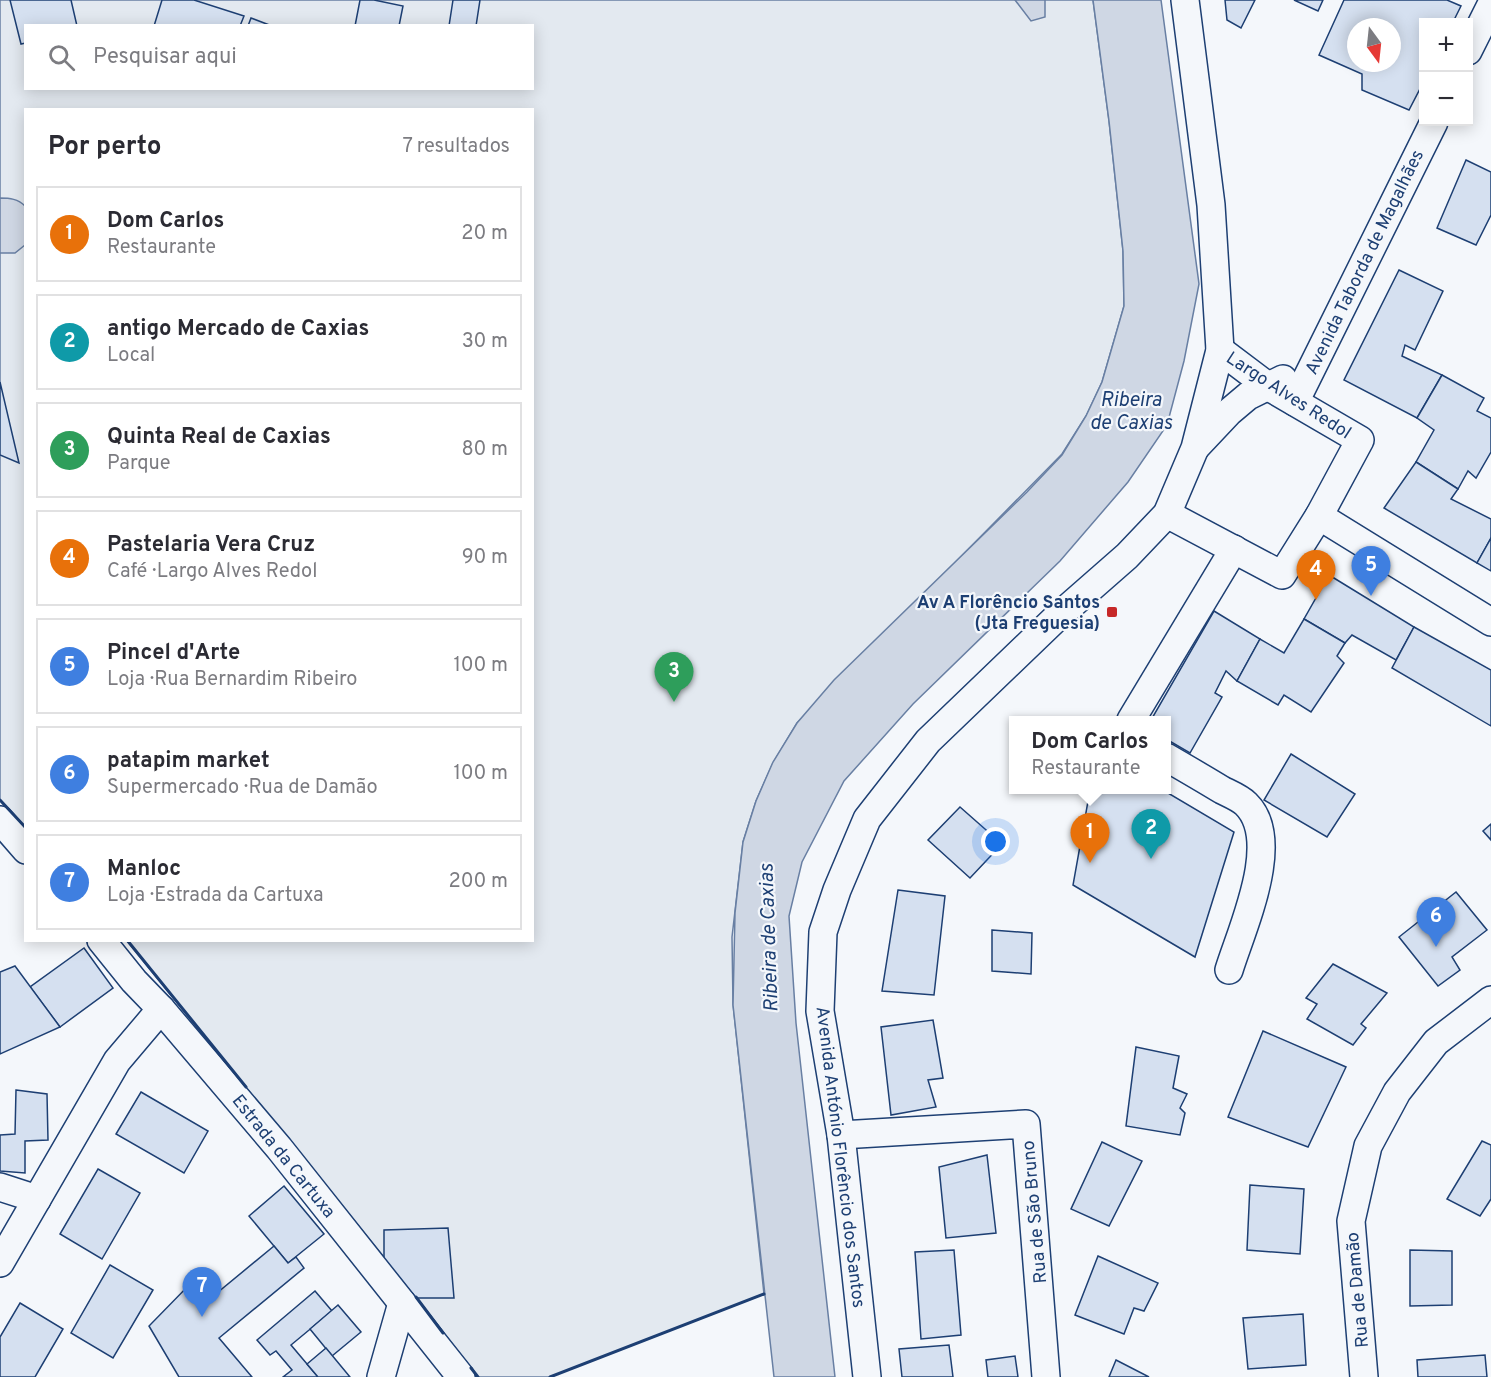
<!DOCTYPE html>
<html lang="pt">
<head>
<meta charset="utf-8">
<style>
	body { margin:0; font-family:Overpass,sans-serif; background:#f7f7f7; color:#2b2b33 }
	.controls { position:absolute; right:18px; top:18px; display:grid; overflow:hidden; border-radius:0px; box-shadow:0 3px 15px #0003 }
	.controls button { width:54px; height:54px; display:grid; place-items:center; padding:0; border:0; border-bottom:2px solid #e1e1e2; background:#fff; color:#2b2b33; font:30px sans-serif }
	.compass { position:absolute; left:1347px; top:18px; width:54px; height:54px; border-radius:50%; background:#fff; box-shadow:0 3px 15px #0003; rotate:165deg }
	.you { position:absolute; left:996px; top:842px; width:21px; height:21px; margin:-15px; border:4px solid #fff; border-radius:50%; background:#1a73e8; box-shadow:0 0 0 9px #1a73e833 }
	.badge { display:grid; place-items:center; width:39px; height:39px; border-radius:50%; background:#c62828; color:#fff; font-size:20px; font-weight:700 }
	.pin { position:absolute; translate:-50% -50px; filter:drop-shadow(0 2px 3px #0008) }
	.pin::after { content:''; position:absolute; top:32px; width:21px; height:18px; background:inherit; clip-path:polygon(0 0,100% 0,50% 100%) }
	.popup { position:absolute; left:1009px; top:716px; width:162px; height:78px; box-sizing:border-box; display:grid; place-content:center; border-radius:0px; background:#fff; filter:drop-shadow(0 2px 4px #0005); font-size:20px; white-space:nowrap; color:#7c7c81 }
	.popup b { font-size:22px; color:#2b2b33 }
	.popup::after { content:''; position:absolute; left:50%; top:100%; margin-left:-12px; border:12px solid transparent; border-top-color:#fff }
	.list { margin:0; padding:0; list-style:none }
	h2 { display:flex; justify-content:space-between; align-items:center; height:78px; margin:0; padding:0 24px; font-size:26px }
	h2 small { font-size:20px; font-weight:400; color:#7c7c81 }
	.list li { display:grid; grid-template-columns:39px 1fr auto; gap:18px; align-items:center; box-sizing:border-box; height:96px; margin:0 12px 12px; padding:0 12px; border:2px solid #e1e1e2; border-radius:0px }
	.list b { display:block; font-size:22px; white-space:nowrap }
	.list p { margin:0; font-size:20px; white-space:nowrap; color:#7c7c81 }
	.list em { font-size:20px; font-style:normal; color:#7c7c81 }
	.icon { flex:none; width:33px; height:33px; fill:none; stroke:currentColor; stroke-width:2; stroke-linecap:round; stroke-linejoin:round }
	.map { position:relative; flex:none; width:1491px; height:1377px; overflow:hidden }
	.search { position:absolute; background:#fff; box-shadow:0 3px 15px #0003; left:24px; top:24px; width:510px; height:66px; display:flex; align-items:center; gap:15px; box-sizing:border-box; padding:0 21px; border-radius:0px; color:#7c7c81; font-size:22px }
	.panel { position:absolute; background:#fff; box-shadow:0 3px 15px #0003; left:24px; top:108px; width:510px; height:834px; border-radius:0px }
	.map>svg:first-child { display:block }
	.green { fill:#e3e9f0; stroke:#687fa3; stroke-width:1.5; fill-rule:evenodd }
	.water { fill:#cfd7e4; stroke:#687fa3; stroke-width:1.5 }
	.building { fill:#d5e0f0; stroke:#1d3f73; stroke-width:1.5; fill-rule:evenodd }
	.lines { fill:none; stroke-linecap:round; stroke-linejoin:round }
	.street-casing { stroke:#1d3f73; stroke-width:30 }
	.street { stroke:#f4f7fb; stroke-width:27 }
	.wall { stroke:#1d3f73; stroke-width:3 }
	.poi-dot { fill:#c62828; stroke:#f4f7fb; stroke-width:2 }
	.labels { text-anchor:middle; stroke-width:4.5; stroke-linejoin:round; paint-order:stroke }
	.street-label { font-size:18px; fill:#1d3f73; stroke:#f4f7fb }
	.poi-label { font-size:18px; font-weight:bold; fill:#1d3f73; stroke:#f4f7fb; text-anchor:end }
	.water-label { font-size:20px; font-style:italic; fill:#1d3f73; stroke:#f4f7fb }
</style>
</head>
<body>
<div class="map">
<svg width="1491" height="1377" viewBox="0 0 1491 1377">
	<rect width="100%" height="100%" fill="#f4f7fb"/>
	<path class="green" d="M0,0H1093L1109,121L1123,251L1124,306L1102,382L1086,416L1062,454L797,723L773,763L756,801L743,842L732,937L733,1004L764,1294L550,1377H478L409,1288L127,941L532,940V110H26L25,828L0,800ZM26,26H532V88H26Z"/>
	<g class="water">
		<path d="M1015,0H1045V17L1031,21Z"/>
		<path d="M1093,0H1161L1199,284L1184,361L1167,425L1128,482L1060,561L913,704L844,781L802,862L789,916L796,1023L835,1377H774L733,1005L735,913L743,842L756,801L773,762L797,723L834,680L1027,492L1062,455L1086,416L1102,382L1124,306L1123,251L1109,121Z"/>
		<path d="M0,198C10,198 18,199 25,206V245L15,253H0Z"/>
	</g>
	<g class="building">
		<path d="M10,0H71L77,26H26V43L21,44Z"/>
		<path d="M162,0H194L244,16L240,26H154Z"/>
		<path d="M360,0H374L403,6L399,26H355Z"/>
		<path d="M453,0H480L476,26H449Z"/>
		<path d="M1225,0H1255L1241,28L1227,20Z"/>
		<path d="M1294,0H1323L1318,11Z"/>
		<path d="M1344,0H1447L1461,6L1453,22H1424V81L1409,110L1362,90V74L1319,55ZM1356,27H1392V63H1356Z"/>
		<path d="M251,18L272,26H248Z"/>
		<path d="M1466,160L1491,172V215L1476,245L1437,228Z"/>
		<path d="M1399,270L1443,291L1415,350L1405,345L1402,356L1442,375L1417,418L1344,380Z"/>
		<path d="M1442,375L1484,398L1477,411L1491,418V452L1476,478L1468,471L1458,489L1416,462L1434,430L1417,418Z"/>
		<path d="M0,382L19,463L0,455Z"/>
		<path d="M1416,462L1458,489L1451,499L1491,519V538L1477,563L1384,508Z"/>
		<path d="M1491,538V571L1477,563Z"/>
		<path d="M1329,575L1414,627L1396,660L1352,635L1345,643L1304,619Z"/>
		<path d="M1214,611L1260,639L1237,681L1226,671L1215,693L1222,697L1190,753L1166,739V720H1151Z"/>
		<path d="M1304,619L1345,643L1337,656L1344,663L1311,712L1284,695L1278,705L1237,681L1260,639L1284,653Z"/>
		<path d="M1414,627L1491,670V726L1392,668Z"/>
		<path d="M1291,754L1355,794L1327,837L1264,800Z"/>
		<path d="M1090,790H1163L1234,832L1195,957L1073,885Z"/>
		<path d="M960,807L1002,844L970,878L928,840Z"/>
		<path d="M1491,824V840L1483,831Z"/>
		<path d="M898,890L945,896L934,995L882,991Z"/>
		<path d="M1456,892L1487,930L1452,957L1460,970L1438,986L1399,937Z"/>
		<path d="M992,930L1032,933L1031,974L992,971Z"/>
		<path d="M84,948L113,988L60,1027L30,987Z"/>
		<path d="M1333,964L1387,993L1361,1024L1366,1028L1353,1045L1307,1019L1317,1004L1306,998Z"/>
		<path d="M15,966L60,1027L0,1054V972Z"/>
		<path d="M933,1020L943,1078L928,1080L936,1107L891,1115L881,1027Z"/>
		<path d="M1263,1031L1346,1067L1308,1147L1228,1117Z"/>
		<path d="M1136,1047L1179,1056L1173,1088L1187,1094L1180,1108L1185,1113L1180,1135L1126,1126Z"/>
		<path d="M16,1090L47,1094L48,1140L25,1141V1173L0,1171V1135L15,1134Z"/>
		<path d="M141,1092L208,1131L184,1173L116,1134Z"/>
		<path d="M1482,1141L1491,1145V1199L1480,1216L1447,1199Z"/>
		<path d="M1102,1142L1142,1161L1109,1226L1071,1209Z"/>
		<path d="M987,1155L996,1233L946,1238L939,1167Z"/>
		<path d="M98,1169L140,1193L102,1259L60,1234Z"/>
		<path d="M1250,1185L1304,1189L1300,1254L1247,1250Z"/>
		<path d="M284,1186L324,1234L288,1263L249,1216Z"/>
		<path d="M448,1228L454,1298H416L384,1259V1230Z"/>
		<path d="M274,1246L288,1263L296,1257L304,1268L219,1338L252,1377H179L149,1326L190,1284L206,1302Z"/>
		<path d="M954,1250L961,1335L921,1339L915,1252Z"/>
		<path d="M1410,1250L1452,1251V1305L1410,1306Z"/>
		<path d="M1098,1256L1158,1283L1144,1311L1134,1308L1124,1334L1075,1315Z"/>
		<path d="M110,1265L153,1290L113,1358L71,1333Z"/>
		<path d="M315,1291L332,1311L291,1345L318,1377H283L292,1370L276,1351L270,1355L257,1340Z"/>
		<path d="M20,1303L63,1329L35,1377H0V1337Z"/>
		<path d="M338,1305L361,1332L332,1356L310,1329Z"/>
		<path d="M1303,1314L1306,1365L1248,1369L1243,1318Z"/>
		<path d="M949,1345L953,1377H902L899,1349Z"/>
		<path d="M326,1348L350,1377H318L307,1364Z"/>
		<path d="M1485,1355L1487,1377H1418L1417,1360Z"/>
		<path d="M1015,1356L1018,1377H988L986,1360Z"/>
		<path d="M1116,1360L1149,1377H1109Z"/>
	</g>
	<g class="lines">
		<g class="street-casing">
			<g id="street">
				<path d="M1468,51L1491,5"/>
				<path d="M1295,402L1434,122"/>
				<path d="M1196,447L1229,412L1248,396L1283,379"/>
				<path d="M1167,514L1282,575L1319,516L1360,440L1269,387L1220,350"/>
				<path d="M1319,516L1491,622"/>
				<path d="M1131,720L1234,549"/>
				<path d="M1166,757C1185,768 1204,779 1222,790C1230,794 1240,798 1246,804C1283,840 1242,928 1229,970"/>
				<path d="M0,820L26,850"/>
				<path d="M101,940L134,981L161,1009L279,1148L461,1377"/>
				<path d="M841,1135L1026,1124L1046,1377"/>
				<path d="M0,1187L37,1199"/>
				<path d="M0,1263L117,1061L161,1009"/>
				<path d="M381,1377L402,1303"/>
				<path d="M867,1377L841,1135L820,1011L823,932L837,890L867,819L928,741L1054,620L1127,556L1167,514L1195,448L1220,350L1211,205L1185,0"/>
				<path d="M1364,1377L1351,1221L1368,1146L1397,1092L1436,1042L1491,1000"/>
			</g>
		</g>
		<use href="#street" class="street"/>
		<g class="wall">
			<path d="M0,800L26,828"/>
			<path d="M127,940L246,1087"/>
			<path d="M416,1297L443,1333"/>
			<path d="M471,1368L478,1377"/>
			<path d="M550,1377L764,1294"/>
		</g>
	</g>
	<rect class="poi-dot" x="1106" y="606" width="12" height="12" rx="3"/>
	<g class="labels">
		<g class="street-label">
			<text transform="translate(1364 262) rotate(-64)" y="6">Avenida Taborda de Magalhães</text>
			<text transform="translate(1289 395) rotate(33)" y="6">Largo Alves Redol</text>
			<text transform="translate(284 1156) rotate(51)" y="6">Estrada da Cartuxa</text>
			<text transform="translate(841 1157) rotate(83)" y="6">Avenida António Florêncio dos Santos</text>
			<text transform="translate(1034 1212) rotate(-95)" y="6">Rua de São Bruno</text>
			<text transform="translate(1357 1290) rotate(-95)" y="6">Rua de Damão</text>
		</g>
		<g class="poi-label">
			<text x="1100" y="608">Av A Florêncio Santos<tspan x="1100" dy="21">(Jta Freguesia)</tspan></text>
		</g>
		<g class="water-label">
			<text x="1131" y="406">Ribeira<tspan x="1131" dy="23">de Caxias</tspan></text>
			<text transform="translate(768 938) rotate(-92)" y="7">Ribeira de Caxias</text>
		</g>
	</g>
</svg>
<div class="controls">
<button>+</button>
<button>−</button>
</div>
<svg class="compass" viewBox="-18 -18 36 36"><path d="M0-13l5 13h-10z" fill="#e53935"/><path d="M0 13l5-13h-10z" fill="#7c7c81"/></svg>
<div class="you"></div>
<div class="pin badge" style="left:1090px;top:863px;background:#e8710a">1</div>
<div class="popup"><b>Dom Carlos</b>Restaurante</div>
<div class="pin badge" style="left:1151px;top:859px;background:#0f9aa8">2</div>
<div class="pin badge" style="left:674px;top:702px;background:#2e9e5b">3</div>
<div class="pin badge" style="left:1316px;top:600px;background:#e8710a">4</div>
<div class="pin badge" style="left:1371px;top:596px;background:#3f7fe0">5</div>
<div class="pin badge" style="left:1436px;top:947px;background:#3f7fe0">6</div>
<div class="pin badge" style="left:202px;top:1317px;background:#3f7fe0">7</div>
<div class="search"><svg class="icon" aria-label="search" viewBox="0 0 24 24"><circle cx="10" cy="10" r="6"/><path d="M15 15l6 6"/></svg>Pesquisar aqui</div>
<section class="panel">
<h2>Por perto<small>7 resultados</small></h2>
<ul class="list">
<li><span class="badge" style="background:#e8710a">1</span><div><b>Dom Carlos</b><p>Restaurante</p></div><em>20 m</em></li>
<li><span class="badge" style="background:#0f9aa8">2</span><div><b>antigo Mercado de Caxias</b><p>Local</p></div><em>30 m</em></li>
<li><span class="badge" style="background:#2e9e5b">3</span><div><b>Quinta Real de Caxias</b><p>Parque</p></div><em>80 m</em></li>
<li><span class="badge" style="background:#e8710a">4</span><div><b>Pastelaria Vera Cruz</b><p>Café · Largo Alves Redol</p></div><em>90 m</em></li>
<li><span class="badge" style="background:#3f7fe0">5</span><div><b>Pincel d'Arte</b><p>Loja · Rua Bernardim Ribeiro</p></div><em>100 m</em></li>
<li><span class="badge" style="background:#3f7fe0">6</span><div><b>patapim market</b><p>Supermercado · Rua de Damão</p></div><em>100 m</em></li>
<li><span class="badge" style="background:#3f7fe0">7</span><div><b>Manloc</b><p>Loja · Estrada da Cartuxa</p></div><em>200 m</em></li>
</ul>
</section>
</div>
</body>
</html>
